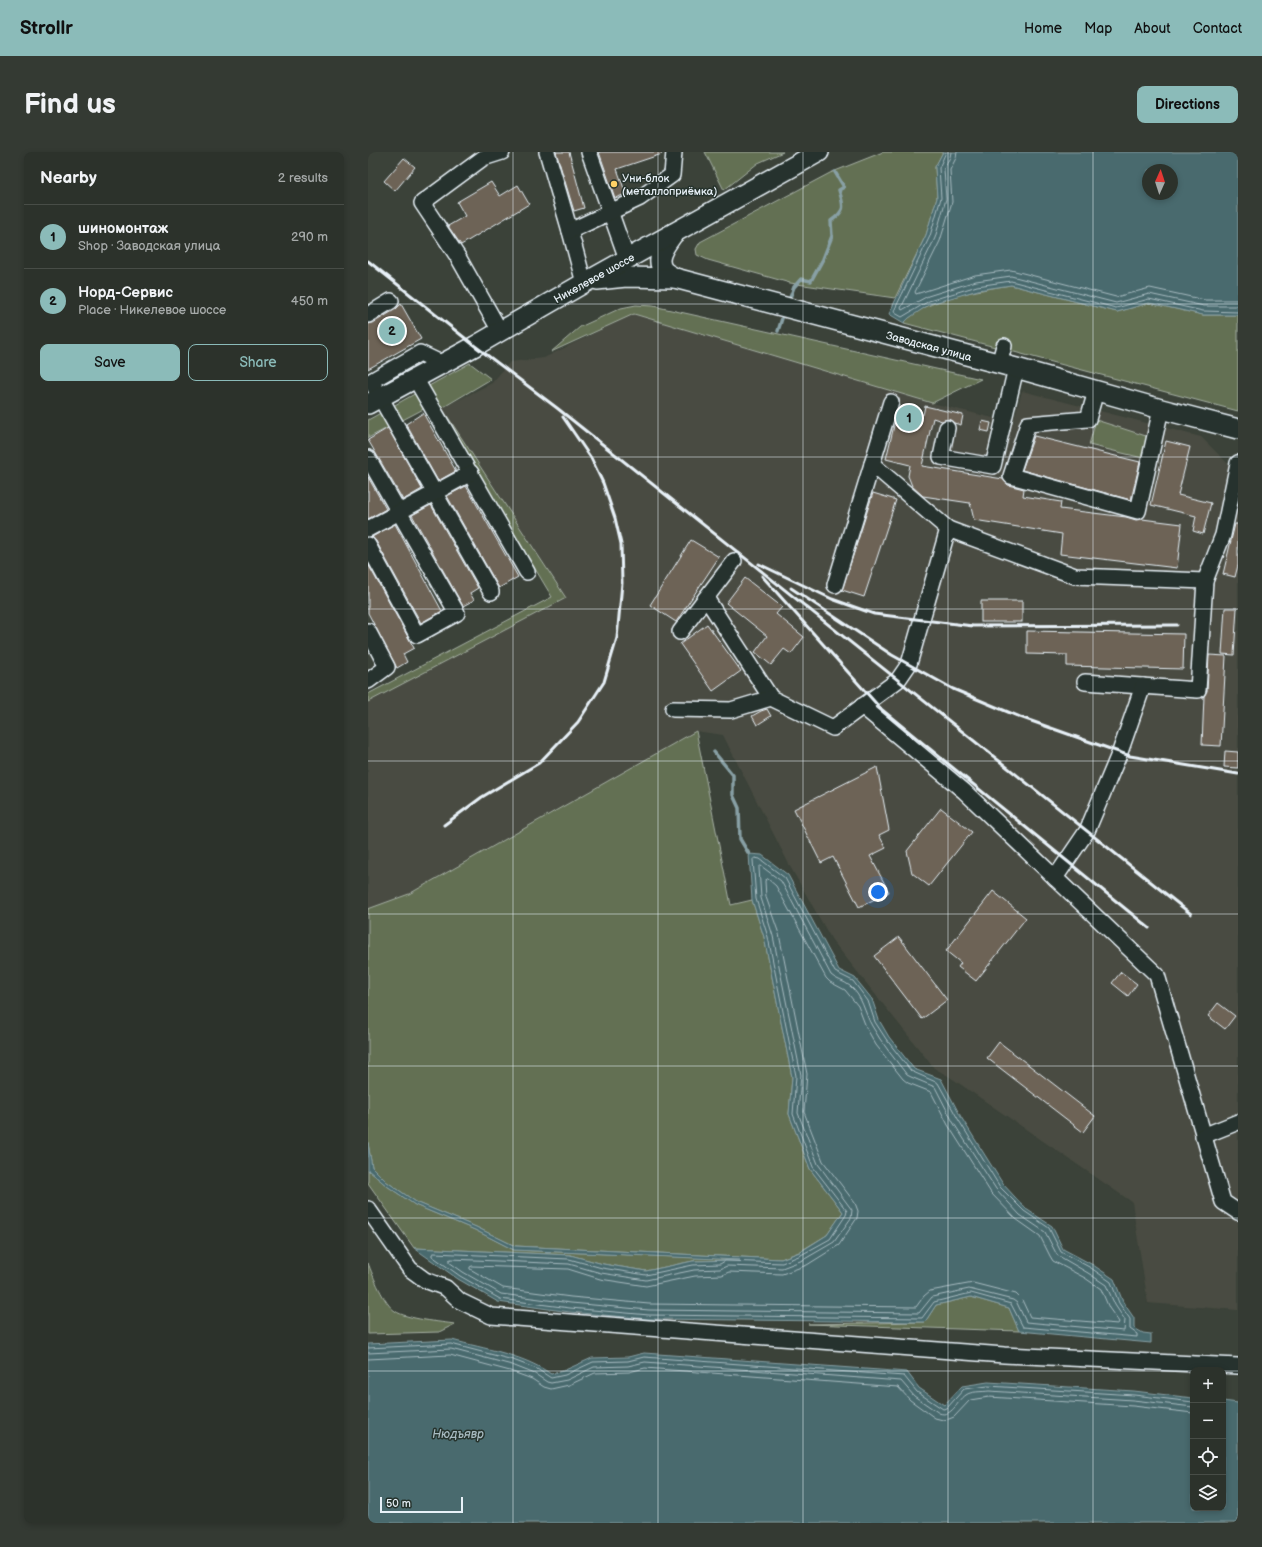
<!DOCTYPE html>
<html lang="en">
<head>
<meta charset="utf-8">
<style>
	body { margin:0; font-family:"Balsamiq Sans",sans-serif; background:#343a33; color:#f1f3f6 }
	.controls { position:absolute; right:12px; bottom:12px; display:grid; overflow:hidden; border-radius:8px; box-shadow:0 2px 6px #0003 }
	.controls button { width:36px; height:36px; display:grid; place-items:center; padding:0; border:0; border-bottom:1px solid #484d47; background:#2c322b; color:#f1f3f6; font:20px sans-serif }
	.compass { position:absolute; left:774px; top:12px; width:36px; height:36px; border-radius:50%; background:#2c322b; box-shadow:0 2px 6px #0003; rotate:3deg }
	.scale { position:absolute; left:12px; bottom:10px; width:83px; box-sizing:border-box; padding-left:4px; border:2px solid #e8f1f8; border-top:0; font-size:11px; line-height:14px; white-space:nowrap; color:#e8f1f8; -webkit-text-stroke:3px #26332d; paint-order:stroke }
	.you { position:absolute; left:510px; top:740px; width:14px; height:14px; margin:-10px; border:3px solid #fff; border-radius:50%; background:#1a73e8; box-shadow:0 0 0 6px #1a73e833 }
	.badge { display:grid; place-items:center; width:26px; height:26px; border-radius:50%; background:#8bbbb9; color:#111; font-size:13px; font-weight:700 }
	.pin { position:absolute; translate:-50% -50%; border:2px solid #fff; box-shadow:0 1px 4px #0006 }
	.list { margin:0; padding:0; list-style:none }
	h2 { display:flex; justify-content:space-between; align-items:center; height:52px; margin:0; padding:0 16px; font-size:17px }
	h2 small { font-size:13px; font-weight:400; color:#a6aaa9 }
	.list li { display:grid; grid-template-columns:26px 1fr auto; gap:12px; align-items:center; box-sizing:border-box; height:64px; padding:0 16px; border-top:1px solid #484d47 }
	.list b { display:block; font-size:15px; white-space:nowrap }
	.list p { margin:0; font-size:13px; white-space:nowrap; color:#a6aaa9 }
	.list em { font-size:13px; font-style:normal; color:#a6aaa9 }
	.actions { display:flex; gap:8px; padding:12px 16px }
	.actions a { flex:1; padding:9px 0; border:1px solid #8bbbb9; border-radius:8px; text-align:center; font-size:14px; color:#8bbbb9 }
	.actions .main { background:#8bbbb9; color:#111 }
	.icon { flex:none; width:22px; height:22px; fill:none; stroke:currentColor; stroke-width:2; stroke-linecap:round; stroke-linejoin:round }
	.map { position:relative; flex:none; width:870px; height:1371px; overflow:hidden; border-radius:8px }
	header { display:flex; align-items:center; gap:24px; box-sizing:border-box; height:56px; padding:0 20px; background:#8bbbb9; color:#111 }
	header strong { font-size:19px }
	nav { display:flex; gap:22px; margin-inline-start:auto; font-size:14px }
	.intro { display:flex; align-items:center; justify-content:space-between; box-sizing:border-box; height:96px; padding:0 24px }
	h1 { margin:0; font-size:28px }
	.button { padding:10px 18px; border-radius:8px; background:#8bbbb9; color:#111; font-size:14px; font-weight:700 }
	main { display:flex; gap:24px; padding:0 24px }
	aside { flex:1; background:#2c322b; border-radius:8px; box-shadow:0 2px 6px #0003 }
	.map>svg:first-child { display:block }
	.built { fill:#4a4c42 }
	.green { fill:#637052; stroke:#a6b0a5 }
	.water { fill:#486a6e; stroke:#88a0a5; fill-rule:evenodd }
	.lines { fill:none; stroke-linecap:round; stroke-linejoin:round }
	.shore { stroke:#a8bbc1; stroke-width:1 }
	.stream { stroke:#88a0a5; stroke-width:3.5 }
	.building { fill:#6d6456; stroke:#e8f1f8 }
	.minor-casing { stroke:#e8f1f8; stroke-width:18 }
	.major-casing { stroke:#e8f1f8; stroke-width:22 }
	.minor { stroke:#26332d; stroke-width:15 }
	.major { stroke:#26332d; stroke-width:19 }
	.rail { stroke:#e8f1f8; stroke-width:3 }
	.grid { fill:none; stroke:#e8f1f8; stroke-width:1; stroke-opacity:0.55 }
	.poi-dot { fill:#ffd166; stroke:#26332d; stroke-width:1.5 }
	.labels { text-anchor:middle; stroke-width:3; stroke-linejoin:round; paint-order:stroke }
	.poi-label { font-size:11px; fill:#e8f1f8; stroke:#26332d; text-anchor:start }
	.street-label { font-size:11px; fill:#e8f1f8; stroke:#26332d }
	.water-label { font-size:12px; font-style:italic; fill:#a8bbc1; stroke:#26332d }
</style>
</head>
<body>
<header>
<strong>Strollr</strong>
<nav><a>Home</a><a>Map</a><a>About</a><a>Contact</a></nav>
</header>
<div class="intro"><h1>Find us</h1><a class="button">Directions</a></div>
<main>
<aside>
<h2>Nearby<small>2 results</small></h2>
<ul class="list">
<li><span class="badge">1</span><div><b>шиномонтаж</b><p>Shop · Заводская улица</p></div><em>290 m</em></li>
<li><span class="badge">2</span><div><b>Норд-Сервис</b><p>Place · Никелевое шоссе</p></div><em>450 m</em></li>
</ul>
<div class="actions"><a class="main">Save</a><a>Share</a></div>
</aside>
<div class="map">
<svg width="870" height="1371" viewBox="0 0 870 1371">
	<rect width="100%" height="100%" fill="#3b4239"/>
	<filter id="ink" filterUnits="userSpaceOnUse"><feTurbulence type="fractalNoise" baseFrequency=".025" numOctaves="2"/><feDisplacementMap in="SourceGraphic" scale="8" xChannelSelector="R" yChannelSelector="G"/><feConvolveMatrix kernelMatrix="1 2 1 2 8 2 1 2 1" color-interpolation-filters="sRGB"/></filter>
	<g filter="url(#ink)">
		<path class="built" d="M265,162L564,251L645,271L654,239L833,285L870,322V1158L780,1151L764,1050L582,925L566,916L464,788L423,716L355,583L328,579L41,742L0,757V550L198,446L74,256L124,231L142,210L176,206Z"/>
		<g class="green">
			<path d="M337,0H415L390,11L356,38Z"/>
			<path d="M515,0H575L567,15L569,46L558,83L527,146L422,131L340,108L329,103L328,97L332,90L462,21Z"/>
			<path d="M643,133L749,160L781,151L835,163H870V259L536,171C557,146 612,138 643,133Z"/>
			<path d="M268,153L285,154L613,227L564,251L266,162L183,200L212,175L253,156Z"/>
			<path d="M102,211L123,227L74,256L198,446L0,550V542L184,445L105,313L74,256L69,250L0,286V268Z"/>
			<path d="M728,268L781,285L775,306L721,293Z"/>
			<path d="M328,579L363,753L384,748L396,785L424,925L421,962L442,1017L475,1060L459,1083L431,1100L413,1107L147,1094L108,1075L48,1050L19,1030L4,1015L0,991V757L41,742Z"/>
			<path d="M0,1018L19,1034L47,1053L107,1078L146,1098L380,1108L325,1109L278,1119L235,1112L202,1103L46,1096L0,1031Z"/>
			<path d="M0,1111C5,1124 16,1152 27,1159C38,1167 73,1170 87,1172L71,1180L0,1182Z"/>
			<path d="M603,1145L641,1156L651,1179L440,1172L557,1170L568,1153Z"/>
		</g>
		<g class="water">
			<path d="M575,0H870V163H835L781,151L749,160L643,133L610,138L562,152L541,166L536,171L521,162L558,83L569,46L567,15ZM780,18H804V42H780Z"/>
			<path d="M381,702L394,703L420,723L471,818L487,826L504,847L511,868L521,885L546,917L573,927L593,965L635,1032L658,1057L684,1074L695,1097L725,1113L746,1127L755,1150L766,1166V1176L775,1181L783,1182V1191L651,1179L641,1156L603,1145L568,1153L557,1170L280,1167L202,1160L130,1150L90,1127L46,1096L202,1103L235,1112L278,1119L325,1109L372,1108L146,1098L107,1078L47,1053L19,1034L0,1018V991L4,1015L19,1030L48,1050L108,1075L147,1094L413,1107L432,1100L459,1083L475,1060L442,1017L421,962L424,925L396,785L384,748Z"/>
			<path d="M84,1188C117,1197 154,1202 183,1222L195,1219L224,1206L260,1205L276,1201L539,1220L551,1236L576,1253L594,1234L620,1230L766,1239L825,1246V1356H855V1249L870,1251V1371H0V1192Z"/>
		</g>
		<g class="lines">
			<g class="shore">
				<path d="M578,0L571,16L573,46L562,84L526,159L527,161L534,165L561,149L609,134L643,129L748,156L781,147L835,159L870,160"/>
				<path d="M583,0L582,5L576,17L578,47L567,86L536,150L533,156L534,158L560,144L608,129L643,124L748,151L781,142L836,154H870"/>
				<path d="M589,0L588,6L582,18L584,50L572,89L547,140L548,142L607,123L643,118L748,145L782,136L837,148H870"/>
				<path d="M387,706L392,707L417,726L467,820L485,829L500,849L507,870L518,887L543,919L570,931L590,967L632,1035L656,1059L681,1076L693,1100L723,1116L743,1130L751,1151L762,1167V1177L769,1182V1185L655,1175L643,1152L603,1141L566,1150L554,1166L281,1163L202,1156L132,1147L92,1124L64,1104V1102L66,1101L201,1107L234,1116L278,1123L325,1113L352,1112L357,1109L414,1111L433,1103L462,1087L478,1063L479,1059L445,1015L425,962L428,924L400,785L388,747L385,708Z"/>
				<path d="M393,714L413,729L463,823C468,828 476,829 482,834C495,845 496,860 504,874C514,892 527,907 539,923L543,925L567,935L585,970L628,1037L652,1063L677,1080L689,1103L720,1121L738,1133L747,1153L757,1168L756,1179L658,1170L649,1151L645,1148L601,1137L564,1145L551,1161L281,1158L203,1151L133,1142L95,1120L81,1110V1108L83,1107L201,1112L233,1121L278,1128L326,1118L352,1117L359,1114L414,1116L435,1108L466,1090L483,1066L484,1058L450,1012L430,961L433,923L405,784L393,746L391,716Z"/>
				<path d="M400,727L408,734L458,826L462,830L477,838L490,854L498,875L508,893L535,927L540,931L563,940L580,973L623,1041L648,1067L672,1084L682,1104L685,1109L717,1126L733,1137L741,1156L751,1170L750,1172L662,1165L654,1148L648,1142L605,1131L562,1139L556,1144L548,1155L281,1152L203,1145L135,1136L102,1117V1115L104,1114L200,1117L232,1127L278,1134L327,1124L354,1123L361,1120L414,1122L439,1113L471,1093L489,1066L490,1059L487,1051L455,1009L436,960L439,922L411,782L398,745L397,729Z"/>
				<path d="M0,1196L83,1192L145,1208L169,1217L183,1226L197,1223L225,1210L260,1209L276,1205L536,1224L549,1240L575,1257L579,1256L596,1237L620,1234L766,1243L825,1250"/>
				<path d="M0,1201L83,1197L144,1213L167,1222L179,1230L183,1231L199,1228L226,1215L260,1214L277,1210L533,1229L546,1244L571,1261C584,1266 589,1249 598,1243C603,1239 614,1240 621,1239L765,1248L825,1255"/>
				<path d="M0,1207L82,1203L142,1219L164,1227L176,1235L183,1237L201,1233L227,1221L261,1220L277,1216L530,1235L542,1248L567,1266L575,1268L581,1267L586,1265L602,1248L621,1245L765,1254L825,1261"/>
			</g>
			<g class="stream">
				<path d="M420,151L426,135L433,127L443,129L455,107L464,84L463,69C478,58 476,55 471,38L476,35L467,20"/>
				<path d="M410,179L416,160"/>
				<path d="M346,600L365,623V643L371,656L372,687L381,702"/>
			</g>
		</g>
		<g class="building">
			<path d="M188,0H201L216,56L206,59Z"/>
			<path d="M231,0H293L294,2L249,17L258,42L247,46Z"/>
			<path d="M36,6L47,15L27,39L16,29Z"/>
			<path d="M123,30L132,44L150,33L161,52L93,93L80,74L97,64L89,50Z"/>
			<path d="M33,152L53,187L0,217V172L5,171L28,157Z"/>
			<path d="M557,254L595,263L593,273L586,271L581,267L574,269L565,266L554,314L635,327L640,333L656,337L655,344L693,350L692,357L758,365L768,368L774,367L814,372L809,416L692,402L694,382L606,368L602,351L555,344L544,334L540,324L542,313L518,307L530,257L555,263Z"/>
			<path d="M55,261L88,319L70,329L38,272Z"/>
			<path d="M614,269L623,271L621,280L612,278Z"/>
			<path d="M20,276L54,337L35,348L0,288Z"/>
			<path d="M666,284L772,310L763,348L654,318Z"/>
			<path d="M798,289L822,295L810,343L843,351L835,382L825,379L828,364L783,353Z"/>
			<path d="M0,325L18,357L0,367Z"/>
			<path d="M98,334L150,425L131,436L79,344Z"/>
			<path d="M505,341L528,348L496,445L474,438Z"/>
			<path d="M63,353L110,436L102,441L106,448L95,454L44,363Z"/>
			<path d="M27,372L74,459L53,471L8,389L4,385Z"/>
			<path d="M867,372H870V413L867,425L855,422Z"/>
			<path d="M323,388L351,405L308,470L282,453Z"/>
			<path d="M0,412L46,496L35,502L39,510L29,516L0,461Z"/>
			<path d="M377,426L414,455L408,462L436,485L423,502L416,497L403,513L387,500L399,484L358,451Z"/>
			<rect x="613" y="449" width="41" height="21"/>
			<path d="M857,456H869L866,503L854,502Z"/>
			<path d="M339,472L373,519L345,539L312,492Z"/>
			<path d="M659,479L816,482L815,517L699,514V503L659,502Z"/>
			<path d="M841,503L858,504L853,594L834,593L836,544L839,539Z"/>
			<path d="M399,557L403,564L389,573L384,564L393,559Z"/>
			<path d="M857,599L870,600V616L856,615Z"/>
			<path d="M509,615L521,678L511,683L518,696L502,704L521,740L491,755L465,705L453,711L426,657Z"/>
			<path d="M573,656L604,680L561,734L544,721L539,699Z"/>
			<path d="M625,739L658,766L608,829L590,815L593,811L578,799Z"/>
			<path d="M531,785L579,848L554,867L506,804Z"/>
			<path d="M753,820L769,832L760,844L744,831Z"/>
			<path d="M850,851L867,864L857,877L840,864Z"/>
			<path d="M631,890L727,964L715,980L619,906Z"/>
		</g>
		<g class="lines">
			<g class="minor-casing">
				<g id="minor">
					<path d="M179,0L202,79L216,131"/>
					<path d="M221,0L259,107"/>
					<path d="M202,79L272,46L304,23L306,0"/>
					<path d="M0,163L23,149"/>
					<path d="M132,179L90,105L54,51L115,6L134,0"/>
					<path d="M75,212L52,201L3,229L123,440"/>
					<path d="M631,212L636,194"/>
					<path d="M47,226L159,420"/>
					<path d="M728,239L720,267L660,272L643,324L770,359L793,257"/>
					<path d="M579,276L573,305L625,314L648,216"/>
					<path d="M0,306L89,461L49,483L0,393"/>
					<path d="M504,312L580,377"/>
					<path d="M0,377L103,321"/>
					<path d="M467,433L523,250"/>
					<path d="M338,446L403,546L465,576L530,528L541,512L580,377L707,424L837,429L855,383L870,311"/>
					<path d="M0,479L19,515L0,529"/>
					<path d="M312,480L366,409"/>
					<path d="M717,530L830,538L837,429"/>
					<path d="M494,554L596,639L789,823L855,1050L870,1060"/>
					<path d="M305,557L363,558L403,546"/>
					<path d="M687,726L719,679L752,600L775,534"/>
					<path d="M835,984L870,970"/>
					<path d="M0,1057L42,1117L57,1128L78,1136L92,1149L123,1164L636,1203L870,1214"/>
				</g>
			</g>
			<g class="major-casing">
				<g id="major">
					<path d="M306,81C299,91 285,107 296,119C299,122 304,124 307,126L648,216L793,257L870,277"/>
					<path d="M229,128L258,125L307,126"/>
					<path d="M0,252L107,194L216,131L451,0"/>
				</g>
			</g>
			<use href="#minor" class="minor"/>
			<use href="#major" class="major"/>
			<g class="rail">
				<path d="M0,109L107,194L189,256L823,762"/>
				<path d="M391,412L464,447L506,462L605,474L809,473"/>
				<path d="M394,424L513,557L781,776"/>
				<path d="M423,436L524,503L585,537L652,565L762,604L870,622"/>
				<path d="M76,673L114,645L171,611L210,570L236,530L249,486L254,431L253,392L247,366L235,331L223,306L195,265"/>
			</g>
		</g>
	</g>
	<path class="grid" d="M145,0V1371M290,0V1371M435,0V1371M580,0V1371M725,0V1371M0,152H870M0,305H870M0,457H870M0,609H870M0,762H870M0,914H870M0,1066H870M0,1219H825M855,1219H870"/>
	<circle class="poi-dot" cx="246" cy="32" r="4"/>
	<g class="labels">
		<g class="poi-label">
			<text x="254" y="30">Уни-блок<tspan x="254" dy="13">(металлоприёмка)</tspan></text>
		</g>
		<g class="street-label">
			<text transform="translate(226 126) rotate(-29)" y="4">Никелевое шоссе</text>
			<text transform="translate(561 194) rotate(15)" y="4">Заводская улица</text>
		</g>
		<g class="water-label">
			<text x="90" y="1286">Нюдъявр</text>
		</g>
	</g>
</svg>
<div class="controls">
<button>+</button>
<button>−</button>
<button><svg class="icon" aria-label="locate" viewBox="0 0 24 24"><circle cx="12" cy="12" r="6"/><path d="M12 2v4M12 18v4M2 12h4M18 12h4"/></svg></button>
<button><svg class="icon" aria-label="layers" viewBox="0 0 24 24"><path d="M12 4l9 5-9 5-9-5zM3 14l9 5 9-5"/></svg></button>
</div>
<svg class="compass" viewBox="-18 -18 36 36"><path d="M0-13l5 13h-10z" fill="#e53935"/><path d="M0 13l5-13h-10z" fill="#a6aaa9"/></svg>
<div class="scale">50 m</div>
<div class="you"></div>
<div class="pin badge" style="left:541px;top:266px">1</div>
<div class="pin badge" style="left:24px;top:179px">2</div>
</div>
</main>
</body>
</html>
